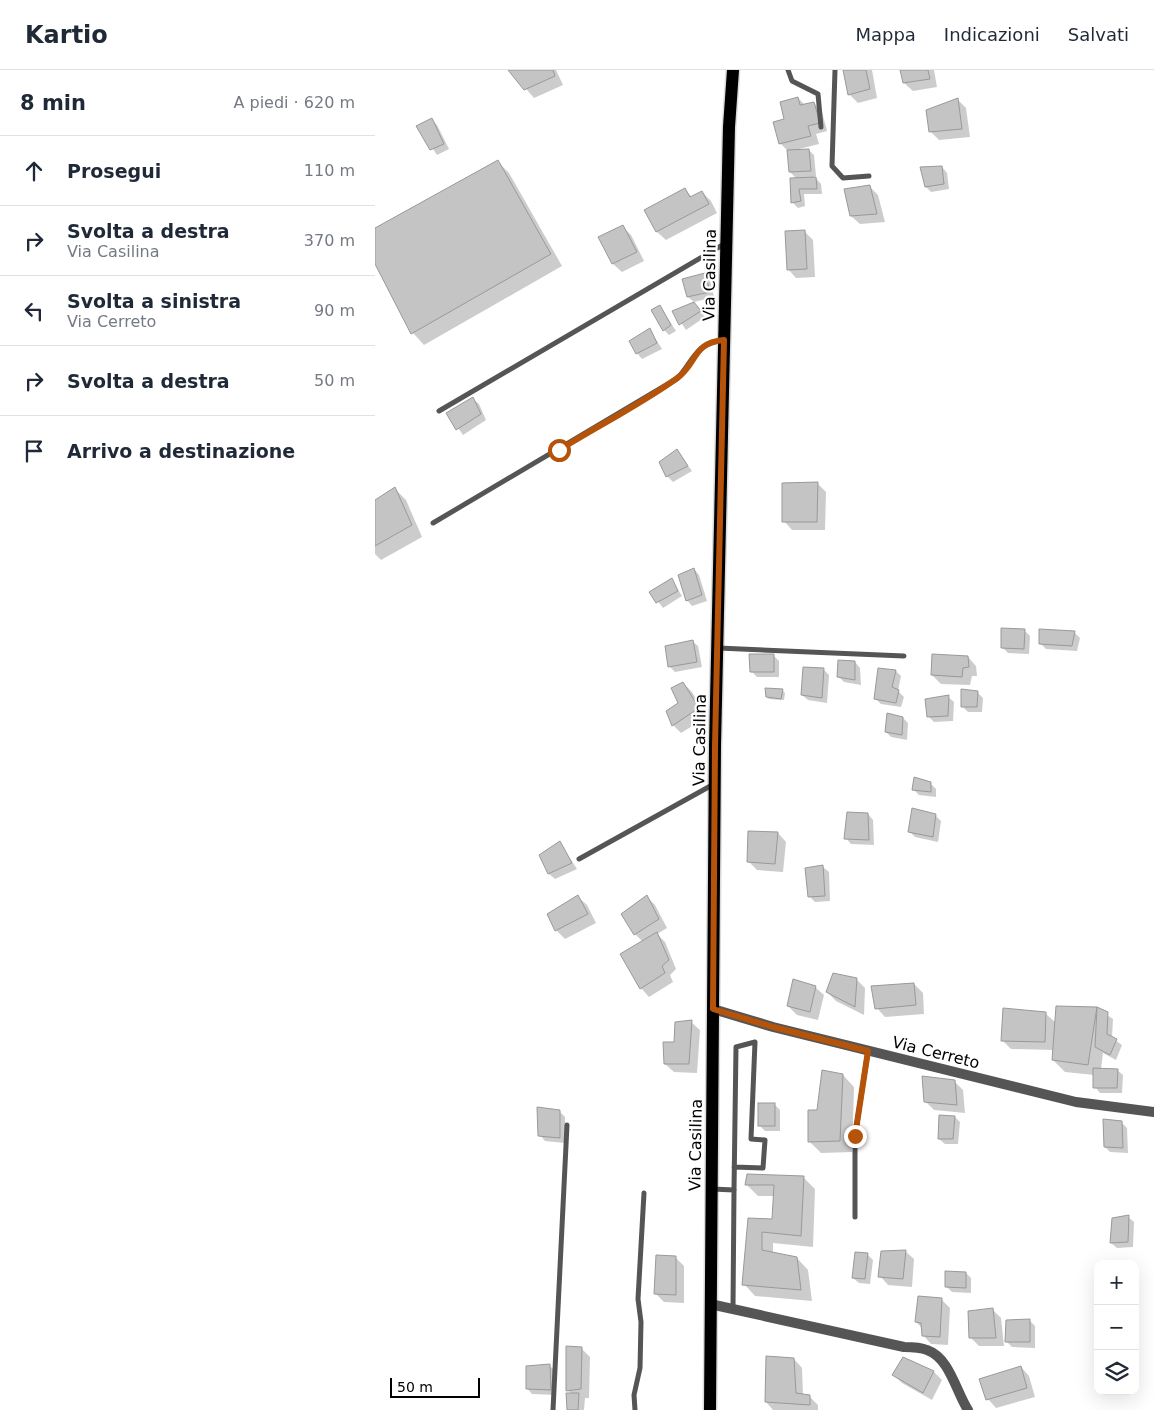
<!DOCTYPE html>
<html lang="it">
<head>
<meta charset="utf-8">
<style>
	body { margin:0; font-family:"DejaVu Sans",sans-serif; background:#f6f6f7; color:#1f2937 }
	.controls { position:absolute; right:15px; bottom:15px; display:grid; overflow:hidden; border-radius:10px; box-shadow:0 5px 20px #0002 }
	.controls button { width:45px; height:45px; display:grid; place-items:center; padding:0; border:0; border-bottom:1px solid #e0e1e3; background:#fff; color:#1f2937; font:25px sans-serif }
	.scale { position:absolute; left:15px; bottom:12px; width:90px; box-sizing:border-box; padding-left:5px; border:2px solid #000; border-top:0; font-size:14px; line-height:18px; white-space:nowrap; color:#000; -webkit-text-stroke:4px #fff; paint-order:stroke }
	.stop { position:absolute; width:15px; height:15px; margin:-11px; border:4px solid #b45309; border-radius:50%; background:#fff }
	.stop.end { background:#b45309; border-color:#fff; box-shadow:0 1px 5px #0008 }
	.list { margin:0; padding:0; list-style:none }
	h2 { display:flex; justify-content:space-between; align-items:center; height:65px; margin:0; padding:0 20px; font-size:21px }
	h2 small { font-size:16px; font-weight:400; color:#747a83 }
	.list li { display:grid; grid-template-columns:32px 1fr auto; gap:15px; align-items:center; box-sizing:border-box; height:70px; padding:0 20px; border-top:1px solid #e0e1e3 }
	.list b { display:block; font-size:19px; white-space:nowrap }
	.list p { margin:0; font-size:16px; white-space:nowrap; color:#747a83 }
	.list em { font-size:16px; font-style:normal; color:#747a83 }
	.icon { flex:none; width:28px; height:28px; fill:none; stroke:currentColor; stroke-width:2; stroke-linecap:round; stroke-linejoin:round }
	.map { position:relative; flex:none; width:779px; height:1340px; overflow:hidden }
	header { display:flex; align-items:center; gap:30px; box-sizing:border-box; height:70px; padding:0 25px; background:#fff; border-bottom:1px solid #e0e1e3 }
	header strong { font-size:24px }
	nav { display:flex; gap:28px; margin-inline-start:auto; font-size:18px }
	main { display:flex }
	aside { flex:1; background:#fff }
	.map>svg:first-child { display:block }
	.shadow { fill:#0003 }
	.building { fill:#c4c4c4; stroke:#999 }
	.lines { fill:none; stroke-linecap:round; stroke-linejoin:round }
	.primary-casing { stroke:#dbdbdb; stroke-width:15 }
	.lane { stroke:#555; stroke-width:5 }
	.street { stroke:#555; stroke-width:10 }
	.primary { stroke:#000; stroke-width:12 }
	.route { stroke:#b45309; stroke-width:6 }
	.labels { text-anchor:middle; stroke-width:4.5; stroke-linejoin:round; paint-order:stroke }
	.street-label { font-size:16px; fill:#000; stroke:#fff }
</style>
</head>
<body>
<header>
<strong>Kartio</strong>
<nav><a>Mappa</a><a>Indicazioni</a><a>Salvati</a></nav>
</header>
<main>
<aside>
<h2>8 min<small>A piedi · 620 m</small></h2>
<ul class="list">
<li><svg class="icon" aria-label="ahead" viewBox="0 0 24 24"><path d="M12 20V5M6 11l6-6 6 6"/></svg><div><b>Prosegui</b></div><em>110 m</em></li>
<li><svg class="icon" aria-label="right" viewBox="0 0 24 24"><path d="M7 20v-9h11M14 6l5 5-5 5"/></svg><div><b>Svolta a destra</b><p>Via Casilina</p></div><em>370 m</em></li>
<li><svg class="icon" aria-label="left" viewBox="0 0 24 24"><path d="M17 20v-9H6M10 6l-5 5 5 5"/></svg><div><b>Svolta a sinistra</b><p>Via Cerreto</p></div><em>90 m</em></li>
<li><svg class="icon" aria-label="right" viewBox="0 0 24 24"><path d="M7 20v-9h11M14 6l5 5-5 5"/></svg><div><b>Svolta a destra</b></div><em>50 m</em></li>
<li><svg class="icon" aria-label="arrive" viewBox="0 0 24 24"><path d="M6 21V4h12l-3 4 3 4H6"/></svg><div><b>Arrivo a destinazione</b></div></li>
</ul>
</aside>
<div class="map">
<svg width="779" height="1340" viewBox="0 0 779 1340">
	<rect width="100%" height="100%" fill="#fff"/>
	<g class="shadow">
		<path d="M135,0H181L188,15L159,28Z"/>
		<path d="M470,0H497L502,28L483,33L474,24Z"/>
		<path d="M526,0H559L562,17L538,21L529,13Z"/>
		<path d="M423,28L430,35L439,33L447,42L452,61L441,64L444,74L424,79L434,80L439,85L441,106H439L446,114L447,124H429L430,136L423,138L417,132L422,109L415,102L414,82L405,73L411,50Z"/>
		<path d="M583,30L591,38L595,67L564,70L555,61Z"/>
		<path d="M57,50L62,55L74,79L62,85L43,56Z"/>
		<path d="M122,91L134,103L187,196L49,275L38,263L0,191V159Z"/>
		<path d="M567,97L572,103L574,119L556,122L551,117Z"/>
		<path d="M495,117L503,125L510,152L485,154L476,146Z"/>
		<path d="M309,119L318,128L327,122L336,131L342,143L291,170L282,162L271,140Z"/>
		<path d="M247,156L256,165L269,191L247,202L238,194L225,168Z"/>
		<path d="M430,162L438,170L440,207L421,208L413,199Z"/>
		<path d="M330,205L335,210L339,227L319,232L313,227L309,210Z"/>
		<path d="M319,233L330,247L311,260L299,242Z"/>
		<path d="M285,236L301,261L294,265L289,260Z"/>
		<path d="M275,260L287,279L267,289L262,283Z"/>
		<path d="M98,329L104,334L111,350L88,365L73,343Z"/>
		<path d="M302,381L317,401L298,412L292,406Z"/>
		<path d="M443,414L451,422L450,460H417L409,451Z"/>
		<path d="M20,419L31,430L47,467L6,490L0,484V431Z"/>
		<path d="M319,499L324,505L332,531L317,536L312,530Z"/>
		<path d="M296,509L307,526L288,538L276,522Z"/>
		<path d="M649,560L655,566L654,584L633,583L627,577Z"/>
		<path d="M699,562L705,568L702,581L671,579L665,573Z"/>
		<path d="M317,571L323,576L327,597L300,602L294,596Z"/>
		<path d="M398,585L404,591V607H382L376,601Z"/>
		<path d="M593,587L601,596L602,606H597L595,615L566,614L557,605Z"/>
		<path d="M480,592L485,598L486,615L469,612L464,607Z"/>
		<path d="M448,599L454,605L452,633L433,630L427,625Z"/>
		<path d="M521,601L526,606L523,621L529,627L526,637L506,634L500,628Z"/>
		<path d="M308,613L317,622L332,647L306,663L298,655Z"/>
		<path d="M407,620L410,623L409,630L394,629L392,627Z"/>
		<path d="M602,622L608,628L607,642H593L587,636Z"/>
		<path d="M573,627L579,632L578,651L559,652L553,646Z"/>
		<path d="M528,648L533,653L532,670L516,667L511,662Z"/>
		<path d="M555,713L561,719V727L544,725L539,720Z"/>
		<path d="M493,744L498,750L499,775L476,774L471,768Z"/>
		<path d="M560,745L566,751L563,772L540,767L534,761Z"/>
		<path d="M403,763L411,772L408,802L382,800L373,791Z"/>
		<path d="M185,773L202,799L180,809L174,804L165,785Z"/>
		<path d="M448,797L454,802L455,831L440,832L434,826Z"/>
		<path d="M203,827L212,835L221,853L190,869L181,860Z"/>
		<path d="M272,827L280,835L292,858L282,864L290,872L301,899L295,905L298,912L274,927L266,918L268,872L260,864Z"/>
		<path d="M481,909L490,918L489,945L461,931L452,922Z"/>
		<path d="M539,914L548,923L549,944L510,947L502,938Z"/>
		<path d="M440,917L449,925L443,950L422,945L413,936Z"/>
		<path d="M721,938L738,949L737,968L747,975L741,990L728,983L726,999L742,1000L748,1005L747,1023H725L720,1017L719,1005L690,1002L678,990L679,980L636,979L627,970L670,943L681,953Z"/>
		<path d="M316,952L325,960L322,1003L299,1002L290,994L300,973Z"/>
		<path d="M468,1005L479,1017L477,1082L446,1083L435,1072L443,1041Z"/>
		<path d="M579,1011L588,1020L590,1043L559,1040L550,1031Z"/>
		<path d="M400,1035L405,1040V1061H390L384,1055Z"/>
		<path d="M184,1041L190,1047V1073L170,1071L165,1065Z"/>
		<path d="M566,1046L580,1047L585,1052L583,1074H570L564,1069Z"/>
		<path d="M746,1052L752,1058L753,1083L735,1082L730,1077Z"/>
		<path d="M428,1107L440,1119L438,1177L398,1173V1184L422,1188L433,1200L437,1231L380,1226L369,1214L375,1149L398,1151L399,1126H383L371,1114Z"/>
		<path d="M753,1147L759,1152L758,1177L742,1178L736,1173Z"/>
		<path d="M530,1181L539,1189L537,1217L513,1215L505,1206Z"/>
		<path d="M492,1184L498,1190L495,1214L484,1213L478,1208Z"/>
		<path d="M300,1187L309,1196V1233L289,1232L280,1223Z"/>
		<path d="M591,1203L596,1208V1223L577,1222L571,1216Z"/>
		<path d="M566,1229L575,1238L573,1275L556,1274L548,1265L547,1258L541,1252Z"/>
		<path d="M618,1240L626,1248L629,1276H604L595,1267Z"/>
		<path d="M655,1251L660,1256V1278L637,1277L632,1272Z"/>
		<path d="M206,1278L215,1287L214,1328H210L209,1340H193L197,1324L192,1320Z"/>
		<path d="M419,1289L427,1298L428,1326H434L443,1335V1340H398L391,1332Z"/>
		<path d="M174,1295L180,1301L181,1325L157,1324L152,1318Z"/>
		<path d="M646,1297L654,1306L660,1327L621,1338L613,1329Z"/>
		<path d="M559,1302L567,1310L557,1330L527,1313L518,1304Z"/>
	</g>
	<g class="building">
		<path d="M133,0H178L180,6L149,20Z"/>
		<path d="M468,0H491L495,19L473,25Z"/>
		<path d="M525,0H553L555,9L528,13Z"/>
		<path d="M423,27L425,35L439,32L445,53L433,56L436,66L404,74L398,52L409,49L405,32Z"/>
		<path d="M583,28L587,59L554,62L551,40Z"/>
		<path d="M57,48L69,74L55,80L41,56Z"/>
		<path d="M434,79L436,101L414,102L412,80Z"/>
		<path d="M123,90L176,184L36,264L0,194V158Z"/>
		<path d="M567,96L569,114L550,117L545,97Z"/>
		<path d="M441,107L442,119H424L426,131L416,133L415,108Z"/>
		<path d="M495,115L502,144L475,146L469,119Z"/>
		<path d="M310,118L315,127L327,121L334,134L281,162L269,140Z"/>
		<path d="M248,155L262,182L237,194L223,167Z"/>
		<path d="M430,160L432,199L412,200L410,161Z"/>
		<path d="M330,203L335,222L312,227L307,209Z"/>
		<path d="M319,232L326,241L304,255L297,241Z"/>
		<path d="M285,235L296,255L288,261L276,240Z"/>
		<path d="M275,258L282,273L261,284L254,271Z"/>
		<path d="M98,327L106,344L81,360L71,343Z"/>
		<path d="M302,379L313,396L291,407L284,392Z"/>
		<path d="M443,412L442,452H407V413Z"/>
		<path d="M20,417L37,455L0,476V430Z"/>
		<path d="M319,498L327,525L311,531L303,505Z"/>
		<path d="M297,508L303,521L281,533L274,522Z"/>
		<path d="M626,558L650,559L649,579L626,578Z"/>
		<path d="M664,559L700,561L697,576L664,574Z"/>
		<path d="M318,570L322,592L293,597L290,576Z"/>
		<path d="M374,584H399V602H375Z"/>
		<path d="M557,584L593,586L594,597L588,598L587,607L556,605Z"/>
		<path d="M463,590L480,591V610L462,607Z"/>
		<path d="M428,597L449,598L447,628L426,625Z"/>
		<path d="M503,598L521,600L517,617L524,620L521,633L499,629Z"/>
		<path d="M308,612L324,638L297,656L291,641L303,633L296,618Z"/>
		<path d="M390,618L408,619L406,629L391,627Z"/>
		<path d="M586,619L603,621L602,637H586Z"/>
		<path d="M574,625L573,646L552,647L550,629Z"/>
		<path d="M512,643L528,647L527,665L510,662Z"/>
		<path d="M539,707L556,712V722L537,720Z"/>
		<path d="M537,738L561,744L558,767L533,762Z"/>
		<path d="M472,742L493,743L494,770L469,769Z"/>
		<path d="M373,761L403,762L400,794L372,792Z"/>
		<path d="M185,771L197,793L173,804L164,785Z"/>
		<path d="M448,795L450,826L433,827L430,798Z"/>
		<path d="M203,825L213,844L180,861L172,844Z"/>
		<path d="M272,825L284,849L259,865L246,844Z"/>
		<path d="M282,862L294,890L287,896L290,903L265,919L245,884Z"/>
		<path d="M458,903L482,908L480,937L451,922Z"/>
		<path d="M418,909L441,916L435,942L412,936Z"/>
		<path d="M539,913L541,935L500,939L496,916Z"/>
		<path d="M681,936L722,937L713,995L677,990Z"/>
		<path d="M722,937L733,942L732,964L742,969L735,985L720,977Z"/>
		<path d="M628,938L671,942L670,972L626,971Z"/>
		<path d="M317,950L314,994H289L288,972H299L300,952Z"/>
		<path d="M718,998L743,999L742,1018H718Z"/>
		<path d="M447,1000L468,1004L465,1071L433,1072V1040H442Z"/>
		<path d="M547,1006L580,1010L582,1035L549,1032Z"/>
		<rect x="383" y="1033" width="17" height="23"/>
		<path d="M162,1037L185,1040V1068L163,1066Z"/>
		<path d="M564,1045L580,1046L578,1069H563Z"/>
		<path d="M728,1049L747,1051L748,1078L729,1077Z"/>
		<path d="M372,1104L429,1106L426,1166L387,1162V1180L422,1187L426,1220L367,1215L373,1148L397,1149L399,1115H370Z"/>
		<path d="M754,1145L753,1172L735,1173L737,1148Z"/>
		<path d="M531,1180L528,1209L503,1207L506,1181Z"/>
		<path d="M480,1182L493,1183L490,1209L477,1208Z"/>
		<path d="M281,1185L301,1186V1225L279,1224Z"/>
		<path d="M570,1201L591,1202V1218L570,1217Z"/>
		<path d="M543,1226L567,1228L565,1267L547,1266L546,1253L540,1252Z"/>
		<path d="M618,1238L621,1268H594L593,1241Z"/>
		<path d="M655,1249V1272H630L631,1250Z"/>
		<path d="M191,1276L207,1277L206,1319L191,1321Z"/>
		<path d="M391,1286L419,1288L421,1323L435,1325V1335L390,1332Z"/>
		<path d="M528,1287L559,1301L548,1323L517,1305Z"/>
		<path d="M175,1294L176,1320L151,1319V1296Z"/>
		<path d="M646,1296L652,1318L611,1330L604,1309Z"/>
		<path d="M191,1323H204L203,1340H192Z"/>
	</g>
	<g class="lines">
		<g class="primary-casing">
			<path id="primary" d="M335,1340L340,675L354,57L358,0"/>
		</g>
		<g class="lane">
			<path d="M413,0L417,11L443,24L446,57"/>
			<path d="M460,0L457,96L468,108L494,106"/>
			<path d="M64,341L351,173"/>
			<path d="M58,453L303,308C319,289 321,273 349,270"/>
			<path d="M343,578L529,586"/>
			<path d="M204,789L339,714"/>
			<path d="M337,1119L359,1120L358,1238"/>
			<path d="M359,1120L361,977L380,972L376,1069L390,1070L388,1098L359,1097"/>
			<path d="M480,1147V1066L493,981"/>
			<path d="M178,1340L192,1055"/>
			<path d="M260,1340L259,1325L265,1298L266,1252L263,1229L269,1123"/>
		</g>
		<g class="street">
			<path d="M338,939L398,957L701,1032L779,1042"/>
			<path d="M335,1234L529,1277C536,1277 545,1277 552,1280C575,1288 581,1322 593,1340"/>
		</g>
		<use href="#primary" class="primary"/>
	</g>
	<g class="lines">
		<path class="route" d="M184,380C223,356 264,335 301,309C323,294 316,273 349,270L340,676L338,939L398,957L493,981L480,1066"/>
	</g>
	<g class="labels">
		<g class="street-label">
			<text transform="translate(334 205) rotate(-89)" y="6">Via Casilina</text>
			<text transform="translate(324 670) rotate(-89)" y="6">Via Casilina</text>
			<text transform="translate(561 982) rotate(14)" y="6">Via Cerreto</text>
			<text transform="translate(320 1075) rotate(-89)" y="6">Via Casilina</text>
		</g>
	</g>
</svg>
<div class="controls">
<button>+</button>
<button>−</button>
<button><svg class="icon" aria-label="layers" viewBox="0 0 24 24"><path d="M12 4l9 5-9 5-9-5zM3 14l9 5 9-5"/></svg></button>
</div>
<div class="scale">50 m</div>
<div class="stop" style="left:184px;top:380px"></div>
<div class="stop end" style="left:480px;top:1066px"></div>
</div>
</main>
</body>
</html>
